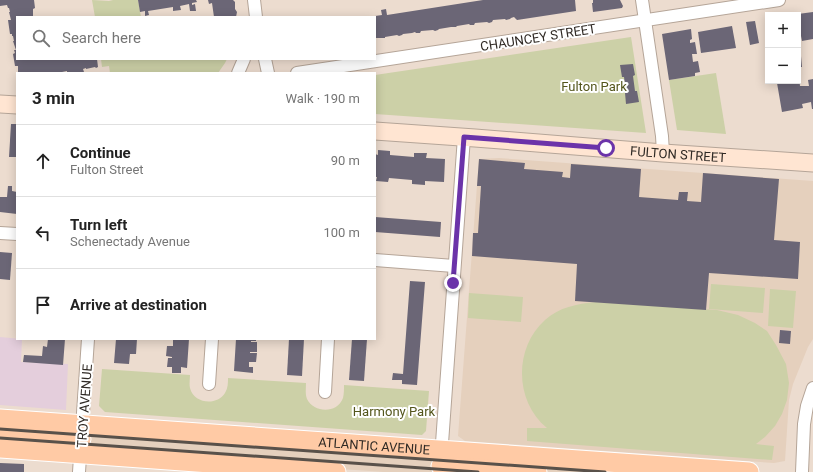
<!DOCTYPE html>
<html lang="en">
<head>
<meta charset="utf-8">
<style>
	body { margin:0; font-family:Roboto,sans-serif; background:#f2f2f2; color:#222 }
	.controls { position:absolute; right:12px; top:12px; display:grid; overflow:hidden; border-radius:0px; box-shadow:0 2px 10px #0003 }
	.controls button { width:36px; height:36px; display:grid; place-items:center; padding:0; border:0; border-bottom:1px solid #e0e0e0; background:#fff; color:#222; font:20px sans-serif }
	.stop { position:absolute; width:12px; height:12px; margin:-9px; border:3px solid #6b33a9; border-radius:50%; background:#fff }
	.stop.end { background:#6b33a9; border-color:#fff; box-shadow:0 1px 4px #0008 }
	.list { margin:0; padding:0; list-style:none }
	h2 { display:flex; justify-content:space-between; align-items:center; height:52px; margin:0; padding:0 16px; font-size:17px }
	h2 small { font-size:13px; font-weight:400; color:#767676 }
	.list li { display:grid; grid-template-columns:26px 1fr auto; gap:12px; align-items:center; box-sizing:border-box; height:72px; padding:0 16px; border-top:1px solid #e0e0e0 }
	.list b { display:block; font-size:15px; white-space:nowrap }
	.list p { margin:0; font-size:13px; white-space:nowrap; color:#767676 }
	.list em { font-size:13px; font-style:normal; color:#767676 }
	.icon { flex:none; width:22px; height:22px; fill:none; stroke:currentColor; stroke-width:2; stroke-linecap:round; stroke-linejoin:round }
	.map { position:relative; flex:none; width:813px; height:472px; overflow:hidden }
	.search { position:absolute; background:#fff; box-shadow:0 2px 10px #0003; left:16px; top:16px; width:360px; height:44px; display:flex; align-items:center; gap:10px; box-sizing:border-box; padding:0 14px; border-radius:0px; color:#767676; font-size:15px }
	.panel { position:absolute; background:#fff; box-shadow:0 2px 10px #0003; left:16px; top:72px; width:360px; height:268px; border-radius:0px }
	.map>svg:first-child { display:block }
	.built { fill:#e5d0bd }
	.medical { fill:#e4cedc }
	.green { fill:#ccd0a7 }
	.building { fill:#6b6676 }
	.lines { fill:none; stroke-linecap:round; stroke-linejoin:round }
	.minor-casing { stroke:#b5a598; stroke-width:14 }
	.secondary-casing { stroke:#b5a598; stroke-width:19 }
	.primary-casing { stroke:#fff; stroke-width:21 }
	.minor { stroke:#fff; stroke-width:12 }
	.secondary { stroke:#ffe5d2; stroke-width:17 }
	.primary { stroke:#ffcaa5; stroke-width:19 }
	.rail { stroke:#59514a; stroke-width:3 }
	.route { stroke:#6b33a9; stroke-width:5 }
	.labels { text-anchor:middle; stroke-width:4; stroke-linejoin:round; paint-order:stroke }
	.street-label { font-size:13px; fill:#302a25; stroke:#fff }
	.park-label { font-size:13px; fill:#54561c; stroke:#fff }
</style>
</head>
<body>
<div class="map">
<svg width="813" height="472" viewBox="0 0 813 472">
	<rect width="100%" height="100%" fill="#ecdccf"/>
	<g class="built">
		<path d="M499,158L813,181V339L808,347L793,384L789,400L785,461L774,463L465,441L458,436L479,159Z"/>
		<path d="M0,426L631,472H384L93,452Z"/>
	</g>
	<path class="medical" d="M0,337L22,339L21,362L68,364L66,410L0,405Z"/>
	<g class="green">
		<path d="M92,0L109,1L113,0H138L141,17H95Z"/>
		<path d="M631,37L646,133L375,114V75Z"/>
		<path d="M101,59H227L225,63L218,73H110L109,66L102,67Z"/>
		<path d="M716,73L726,134L677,130L669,80Z"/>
		<path d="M711,284L765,288L763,313L709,309Z"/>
		<path d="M770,289L796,291L793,328L768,326Z"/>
		<path d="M469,293L523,297L521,322L468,318Z"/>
		<path d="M596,302L717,310L738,315L755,323L767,331L776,345L786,364L789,383L787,400L782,414L775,426L765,437L756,444L774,446L772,460L527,441V428H547C515,402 513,349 545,320C560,307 576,304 596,302Z"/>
		<path d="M102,369L190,375C190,379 189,384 190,388C194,404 217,406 225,393C228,388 228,383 228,378L306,383C306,388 305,394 307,399C314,413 337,414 343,398C344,394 344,389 344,385L429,391L426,431L422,435L105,412L99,406Z"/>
	</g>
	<g class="building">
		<path d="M0,0H34L35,8L33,9V17H17V59H97L98,67L96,68L95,67L86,69V68L83,69L84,72L75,73H70V72H67V71L62,72L63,73H24V72L18,73V66H15L13,54L15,53L14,50H16L13,41H14L13,36H12V34H10L8,20H11L9,12H10L9,8H8L7,5L0,6Z"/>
		<path d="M138,0H196L197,2L192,3V5L195,4L196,11H190L189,4L180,6L181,10L173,11V7L148,11L149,15L145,16V11L140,12Z"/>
		<path d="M208,0H233L235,2V9L237,12L236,17H214L212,3L209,4Z"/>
		<path d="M483,0H575L576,11L517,20L514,17L511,18L510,19L506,20L505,19L493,20L492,22L489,23L487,22L475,23L474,25H470L469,24L457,26L456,27H451L439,29L438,30L435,31L433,30L421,31L420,33H416L415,32L412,33L403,34L402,35L399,36L397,35L385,37V38H375V16L382,15L381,10L386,9L387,15Z"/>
		<path d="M593,0H620L623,6L622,8L593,12L592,3H593Z"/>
		<path d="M813,12V39L802,41L801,36L798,37V14Z"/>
		<path d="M755,21L759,43L750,45L746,22Z"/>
		<path d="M732,26L736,48L701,53L698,32Z"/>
		<path d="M691,29L692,39L690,40V43L695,42L697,54H692L693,62L698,61L700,72L695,73V76L669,80L662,34Z"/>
		<path d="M798,56H801L802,67H798Z"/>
		<path d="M633,64L635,75L633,76L635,91H637L639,102L626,104L625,93H626L624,77H622L620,65Z"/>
		<path d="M798,77H799L800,86H809L808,80L813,79V109H812L811,102L802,104L803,108L782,112L777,83L776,84L775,81H798Z"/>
		<path d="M11,124H17V157H9Z"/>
		<path d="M378,150L390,151V155L414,157V153H427L426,158L445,159L444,182L425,181V185L412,184V180L389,178L388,182L376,181L377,177H375V154L378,155Z"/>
		<path d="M479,159L525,163L524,169L563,172L562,177L570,178L571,164L641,169L639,197L678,200L679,192H688L687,201L701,202L703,173L779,179L774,240L800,242L798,279L709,273L706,310L575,301L577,264L472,256L473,233H478L481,186H477Z"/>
		<path d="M8,186H12V191L17,192V214L0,212V197H7Z"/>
		<path d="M375,217L441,222L440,237L375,232Z"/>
		<path d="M0,252L12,253L10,280L0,279Z"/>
		<path d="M410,281L425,282L417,385L402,384V380H392L393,373L403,374Z"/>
		<path d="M780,330L791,331L790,344L779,343Z"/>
		<path d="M48,339H65L63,365L23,362L24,355L42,356L43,346L47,347Z"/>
		<path d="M116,339H137L136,354H130L129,364L114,363Z"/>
		<path d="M173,339H189L187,368L181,367V373H172V367H167L168,358H172V357L166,356L167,346H173Z"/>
		<path d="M236,339H256V341H251V342H257V352H250V353H257L256,362H249V367H253V373L234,371Z"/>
		<path d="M289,339H304L302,376L287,375Z"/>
		<path d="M352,339H367L364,381L349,380Z"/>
		<path d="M0,463L24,464V472H0Z"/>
	</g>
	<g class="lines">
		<g class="minor-casing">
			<g id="minor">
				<path d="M254,0L256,17"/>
				<path d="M642,0L662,136L663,153"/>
				<path d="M265,59L268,73"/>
				<path d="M238,73L244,59"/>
				<path d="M297,73L779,0"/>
				<path d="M0,233L17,234"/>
				<path d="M375,260L454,266"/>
				<path d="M209,384L212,339"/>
				<path d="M325,392L328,339"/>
				<path d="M441,457L464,137"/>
				<path d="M79,472L88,339"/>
				<path d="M802,472L804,424L807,406L813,388"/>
			</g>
		</g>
		<g class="secondary-casing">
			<g id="secondary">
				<path d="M0,104L17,105"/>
				<path id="s1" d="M375,131L475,138L663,153L813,163"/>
			</g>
		</g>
		<g class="primary-casing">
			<g id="primary">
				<path id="s2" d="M0,419L749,472"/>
				<path d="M0,433L81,439"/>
				<path d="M0,448L336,472"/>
				<path d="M441,466L537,472"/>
			</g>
		</g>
		<use href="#minor" class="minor"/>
		<use href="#secondary" class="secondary"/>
		<use href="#primary" class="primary"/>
		<g class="rail">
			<path d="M0,429L605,472"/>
			<path d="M0,438L478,472"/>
		</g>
	</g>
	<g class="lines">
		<path class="route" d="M453,283L464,137L606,148"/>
	</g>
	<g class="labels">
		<g class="street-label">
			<text transform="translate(538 37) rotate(-9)" y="5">CHAUNCEY STREET</text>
			<text dy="5" stroke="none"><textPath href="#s1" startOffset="304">FULTON STREET</textPath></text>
			<text transform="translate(84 406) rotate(-86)" y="5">TROY AVENUE</text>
			<text dy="5" stroke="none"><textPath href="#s2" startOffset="375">ATLANTIC AVENUE</textPath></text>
		</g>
		<g class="park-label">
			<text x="594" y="91">Fulton Park</text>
			<text x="394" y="416">Harmony Park</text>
		</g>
	</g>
</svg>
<div class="controls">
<button>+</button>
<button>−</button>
</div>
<div class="stop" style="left:606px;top:148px"></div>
<div class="stop end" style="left:453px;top:283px"></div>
<div class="search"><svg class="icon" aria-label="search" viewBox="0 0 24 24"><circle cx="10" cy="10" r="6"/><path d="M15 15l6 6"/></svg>Search here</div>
<section class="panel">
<h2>3 min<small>Walk · 190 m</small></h2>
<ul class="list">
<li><svg class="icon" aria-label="ahead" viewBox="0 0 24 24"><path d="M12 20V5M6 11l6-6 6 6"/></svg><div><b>Continue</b><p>Fulton Street</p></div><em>90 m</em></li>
<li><svg class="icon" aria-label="left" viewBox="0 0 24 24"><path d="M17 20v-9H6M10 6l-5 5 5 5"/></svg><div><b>Turn left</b><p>Schenectady Avenue</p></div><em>100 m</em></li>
<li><svg class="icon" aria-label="arrive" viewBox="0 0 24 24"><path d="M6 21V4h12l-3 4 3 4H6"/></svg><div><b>Arrive at destination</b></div></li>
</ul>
</section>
</div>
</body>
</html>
